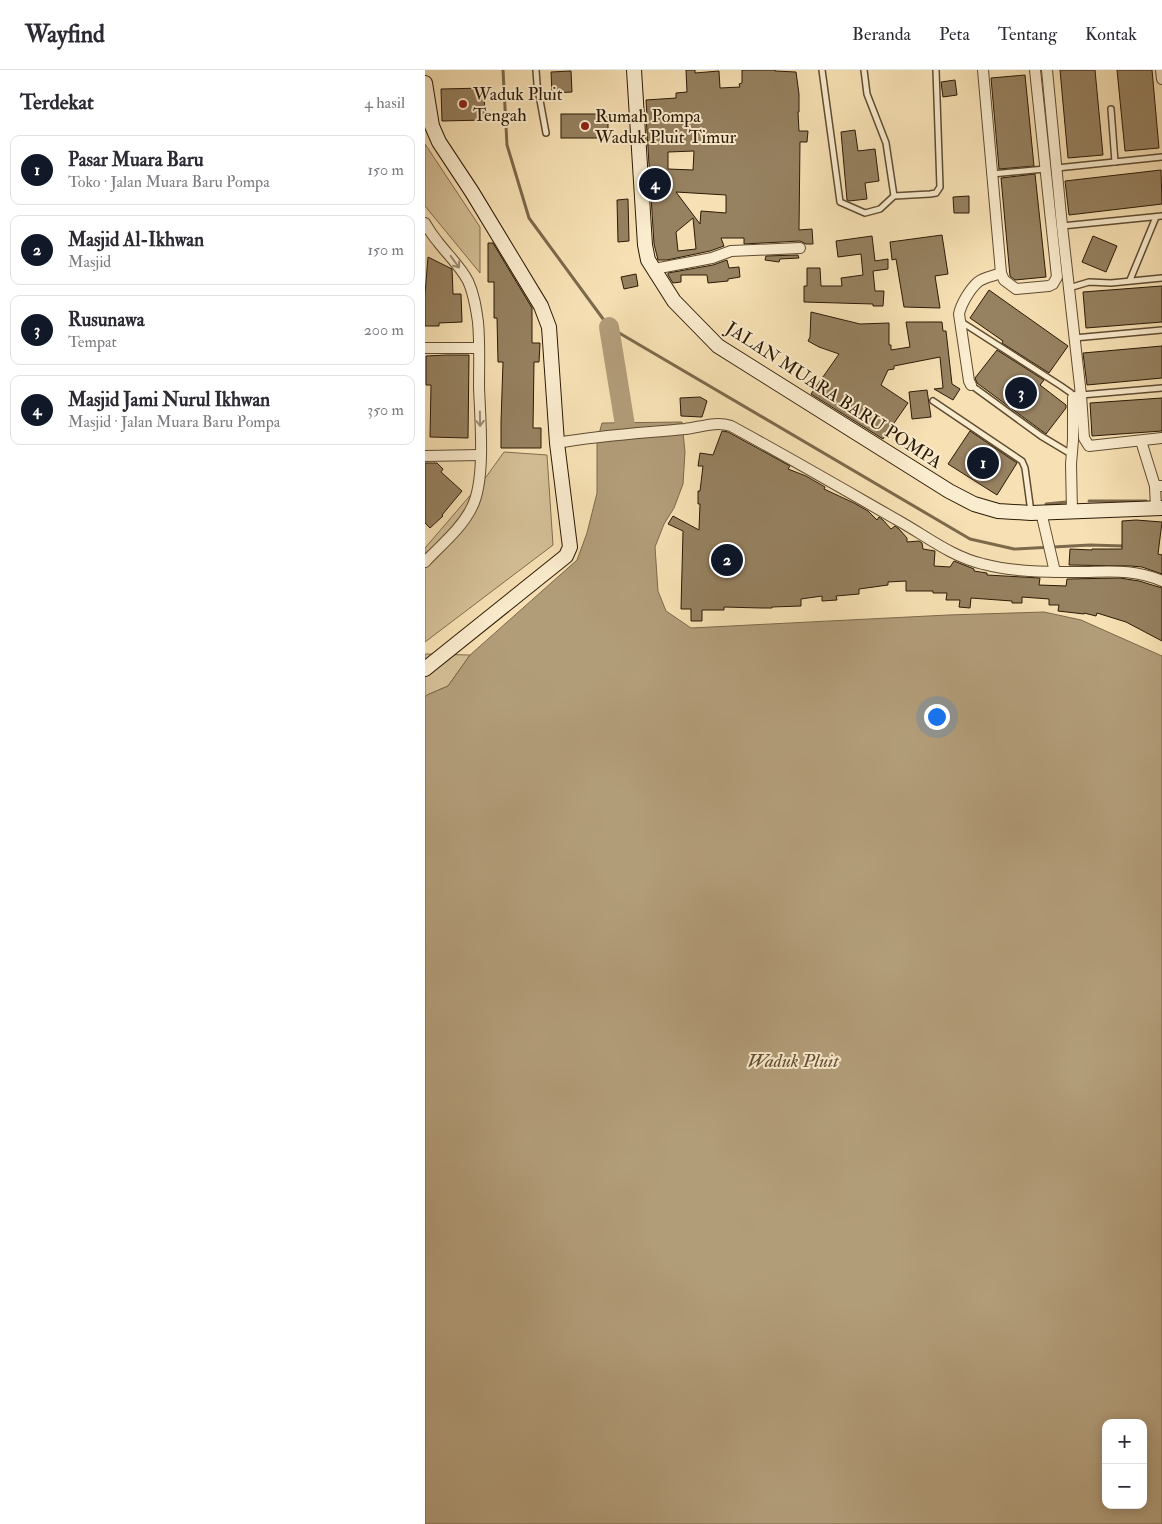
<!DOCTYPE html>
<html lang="id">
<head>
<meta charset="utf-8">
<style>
	body { margin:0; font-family:"IM FELL Double Pica",serif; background:#f2f2f3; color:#2b2b33 }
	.controls { position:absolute; right:15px; bottom:15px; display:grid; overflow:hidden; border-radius:10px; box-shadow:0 2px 12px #0003 }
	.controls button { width:45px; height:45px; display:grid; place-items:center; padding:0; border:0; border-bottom:1px solid #e1e1e2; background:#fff; color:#2b2b33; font:25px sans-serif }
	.you { position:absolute; left:511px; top:646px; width:18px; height:18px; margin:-12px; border:4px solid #fff; border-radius:50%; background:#1a73e8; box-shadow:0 0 0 8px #1a73e833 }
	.badge { display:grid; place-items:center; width:32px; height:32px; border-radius:50%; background:#111827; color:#fff; font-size:16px; font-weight:700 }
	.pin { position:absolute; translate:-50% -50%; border:2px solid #fff; box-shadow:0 1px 5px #0006 }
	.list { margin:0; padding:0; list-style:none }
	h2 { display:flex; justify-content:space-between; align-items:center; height:65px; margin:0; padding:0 20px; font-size:21px }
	h2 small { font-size:16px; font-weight:400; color:#7c7c81 }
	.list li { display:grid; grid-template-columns:32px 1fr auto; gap:15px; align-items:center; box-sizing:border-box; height:70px; margin:0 10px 10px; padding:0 10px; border:1px solid #e1e1e2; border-radius:10px }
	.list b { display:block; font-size:19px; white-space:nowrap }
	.list p { margin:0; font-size:16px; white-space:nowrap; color:#7c7c81 }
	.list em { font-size:16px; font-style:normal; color:#7c7c81 }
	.map { position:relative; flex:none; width:737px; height:1454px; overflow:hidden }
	header { display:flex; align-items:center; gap:30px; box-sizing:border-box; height:70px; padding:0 25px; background:#fff; border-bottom:1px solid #e1e1e2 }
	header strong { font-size:24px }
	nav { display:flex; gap:28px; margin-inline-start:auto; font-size:18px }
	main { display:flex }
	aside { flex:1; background:#fff }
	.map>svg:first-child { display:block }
	.green { fill:#d4bf96; stroke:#806c4e }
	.water { fill:#b29d79; stroke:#7c694b; fill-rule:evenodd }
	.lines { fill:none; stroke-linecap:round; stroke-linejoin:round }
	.stream { stroke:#7c694b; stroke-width:3 }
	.river { stroke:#b29d79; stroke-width:20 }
	.building { fill:#968160; stroke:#2c1a06; fill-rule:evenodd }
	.lane-casing { stroke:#5f4c32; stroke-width:8 }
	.street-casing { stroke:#5f4c32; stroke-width:12 }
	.secondary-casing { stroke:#2c1a06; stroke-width:16 }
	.lane { stroke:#faecce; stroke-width:5 }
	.street { stroke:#faecce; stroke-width:10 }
	.secondary { stroke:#faecce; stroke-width:14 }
	.oneway { stroke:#9d8e74 }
	.poi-dot { fill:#8f2418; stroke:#faecce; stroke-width:2 }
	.labels { text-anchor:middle; stroke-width:4; stroke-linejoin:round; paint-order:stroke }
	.poi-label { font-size:18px; fill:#2c1a06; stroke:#faecce; text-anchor:start }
	.street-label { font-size:18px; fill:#2c1a06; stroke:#faecce }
	.water-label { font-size:19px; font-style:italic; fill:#624e34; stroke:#faecce }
</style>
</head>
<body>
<header>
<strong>Wayfind</strong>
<nav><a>Beranda</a><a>Peta</a><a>Tentang</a><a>Kontak</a></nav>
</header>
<main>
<aside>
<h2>Terdekat<small>4 hasil</small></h2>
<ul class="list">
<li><span class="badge">1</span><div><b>Pasar Muara Baru</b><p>Toko · Jalan Muara Baru Pompa</p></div><em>150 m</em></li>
<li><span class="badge">2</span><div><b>Masjid Al-Ikhwan</b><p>Masjid</p></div><em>150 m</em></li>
<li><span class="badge">3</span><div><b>Rusunawa</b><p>Tempat</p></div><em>200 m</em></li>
<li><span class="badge">4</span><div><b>Masjid Jami Nurul Ikhwan</b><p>Masjid · Jalan Muara Baru Pompa</p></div><em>350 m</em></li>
</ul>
</aside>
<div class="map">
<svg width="737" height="1454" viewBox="0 0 737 1454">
	<rect width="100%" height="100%" fill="#f7e1b4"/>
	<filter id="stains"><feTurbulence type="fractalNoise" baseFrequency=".004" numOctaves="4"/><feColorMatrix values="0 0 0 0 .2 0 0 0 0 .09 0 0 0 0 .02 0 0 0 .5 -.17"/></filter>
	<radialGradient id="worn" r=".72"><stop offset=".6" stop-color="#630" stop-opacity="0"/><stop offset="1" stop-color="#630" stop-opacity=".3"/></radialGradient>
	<g class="green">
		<path d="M0,74L55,157V203L0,136Z"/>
		<path d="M79,382L122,385L128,475L0,572V478L61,407Z"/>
		<path d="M0,584L45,585L23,616L2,625L0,627Z"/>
	</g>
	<path class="water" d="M257,352L260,382L258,414L249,438L239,454L230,477L233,521L241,541L266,558L523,545L619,542L656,550L737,586V1454H0V627L2,625L23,616L45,585L152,490L162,463L172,423V371L177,353ZM681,1353H718V1435H681Z"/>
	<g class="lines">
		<g class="stream">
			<path d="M78,0L82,75L104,148L184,257L545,469L589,479L665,475L699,476"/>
			<path d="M664,431H721"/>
			<path d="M621,434L641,432"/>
		</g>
		<path class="river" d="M184,257L204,380"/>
	</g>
	<g class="building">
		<path d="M261,0H270V3L294,1L295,18L315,17L314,14L317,13V0H350V1L371,2L374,24V42H373L374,61H383L382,72H375L374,160L387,159L388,174H381L375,171L319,174V168H296L299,176L285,181L242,190H233L229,174L221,46H222L221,30L251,28V23L262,22ZM269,81L268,100L243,99V82ZM251,122L301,125V143L276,141L275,154ZM268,148L271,179L253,181L251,162Z"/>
		<path d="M635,0H670L678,85L643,88Z"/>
		<path d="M692,0H727L734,78L700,81Z"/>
		<path d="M146,1L147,22L127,23L126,2Z"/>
		<path d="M600,5L609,96L574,99L566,8Z"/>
		<path d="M530,10L532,25L518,27L516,12Z"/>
		<path d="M59,18L60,50L17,51L16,19Z"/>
		<rect x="136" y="44" width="47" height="24"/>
		<path d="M430,60L433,81L450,79L454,111L440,113L442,129L424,131L422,130L416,62Z"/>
		<path d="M736,100L737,134L644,145L640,111Z"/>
		<path d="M610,104L621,207L590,210L585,206L576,108Z"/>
		<path d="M544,126V143H529L528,127Z"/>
		<path d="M203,129L204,171L193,172L192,130Z"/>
		<path d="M517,165L523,204L510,206L515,238L479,237L471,189L467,190L465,172Z"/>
		<path d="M447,166L450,191L463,189V199L448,201L450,221H459L458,236H448V234L379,232V216H382V198H395L396,216H417L416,208L438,205L436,184L413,187L411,171Z"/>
		<path d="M668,166L692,176L681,202L657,192Z"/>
		<path d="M63,173H68L107,238V273H115L114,292H109L108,358H116V378H76V352L78,292H73L72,248H69V212H63Z"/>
		<path d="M373,185L374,188L355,189L354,192L340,190L341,186Z"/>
		<path d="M3,187L27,199L28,224H36L37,252L14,253V256H0V224Z"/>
		<path d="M302,190L304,198L314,197L315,207L303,209V211L283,213L282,205H256V212L248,213L243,205V203L288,195Z"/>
		<path d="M211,204L213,216L199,219L196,207Z"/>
		<path d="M737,216V252L661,258L658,222Z"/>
		<path d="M564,220L643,276L624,303L577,273L578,271L545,248Z"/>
		<path d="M386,242L435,254L464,253V275H466V280L485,277L481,252H517L518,261H521L527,314L535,319L528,330L509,319L518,318L515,287L469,296V299L463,300L456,315L483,333L458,369L386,324L414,284L394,277L383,271L385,267Z"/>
		<path d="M737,276V308L662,315L658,283Z"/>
		<path d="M572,280L619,310L615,315L641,335V338L621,364L552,313L550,308Z"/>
		<path d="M21,285H44L43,368L5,367L6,315H1V286Z"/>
		<path d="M502,320L506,347L487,349L484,322Z"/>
		<path d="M275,327L282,331L277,347L256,346L255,328Z"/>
		<path d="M737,328V361L667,366L665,333Z"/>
		<path d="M297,361L303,362L365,396L363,399L381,406L400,417L399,419L429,433L443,441L452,450L454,447L458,450L466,459L470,456L474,459L482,468V472L494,471L497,473L498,479L510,481L509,496L525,497L529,491L549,499V501L562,503V505L615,508L614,515L641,516L642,509L695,508L714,511L737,518V571L701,552L672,543L671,546L659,543V544L633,541L634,535H624V529L597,527V533H587V531L546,528L545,538L534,537L535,530H521L522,523H508V521H481V511L463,512V515L434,519V524L411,526L412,530L397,531V526L376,529V536L347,537V538H336L299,537V540H277V551H266V539H256L258,461L243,454L248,446L274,460L275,434H273V421H275L278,396H273L275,383L288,385Z"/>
		<path d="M545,361L592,393L572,425L523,394Z"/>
		<path d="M0,393H12L18,399L16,402L37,421L17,445L18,446L5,458L0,453Z"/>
		<path d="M711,450L737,452L733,484L737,485V504L717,497L706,496L644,495L645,479L667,480V479H697V451Z"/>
	</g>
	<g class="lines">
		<g class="lane-casing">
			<g id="lane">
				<path d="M111,0L112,14L121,63"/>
				<path d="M397,0L415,132L440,143L455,139L469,126L505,124L511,123L515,117L511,0"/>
				<path d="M439,0L442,24L461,73L469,126"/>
				<path d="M686,39L690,92"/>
				<path d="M632,98L737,87"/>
				<path d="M567,104L620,99"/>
				<path d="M637,156L737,146"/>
				<path d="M705,210L731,147"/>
				<path d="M644,218L664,212L686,213L737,208"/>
				<path d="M535,251L636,316L646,323L648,328"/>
				<path d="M649,268L737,260"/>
				<path d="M546,315L616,366L646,384"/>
				<path d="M656,325L737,318"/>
				<path d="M508,331L597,391L600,398L606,442"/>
			</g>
		</g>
		<g class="street-casing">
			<g id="street">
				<path d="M558,0L576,203"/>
				<path d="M622,0L637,156L656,325L659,368L664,376L737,368"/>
				<path d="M736,0L737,9"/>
				<path d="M0,153C4,160 8,166 13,172C23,185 35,196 43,211C49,224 51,238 53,252C55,273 54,295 54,317C55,348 61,410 47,437C37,458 16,475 0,492"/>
				<path d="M229,199L287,188L306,181L375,178"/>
				<path d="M0,278H54"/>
				<path d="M546,315L544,311L534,244C536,234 545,219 553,212C559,207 569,206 576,203L579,210L591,219L624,216L628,214L632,207L610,0"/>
				<path d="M716,371L730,416"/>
				<path d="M132,373C175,365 217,363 260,359C276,357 291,351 306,356C363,387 418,419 474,451C501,466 527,487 558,494C588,502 620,502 652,502C682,502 708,498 737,511"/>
				<path d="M0,386L55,385"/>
				<path d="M731,438L730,416H737"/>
				<path d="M647,441L646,394L648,370V328L656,325"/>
				<path d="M616,442L630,502"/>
			</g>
		</g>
		<g class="secondary-casing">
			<g id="secondary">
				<path d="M209,0L220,175L223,190L249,231L293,276L524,421L549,434L573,441L606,443L737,438"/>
				<path d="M0,13L7,56L14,72L47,122L116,236L124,257L132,373L145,477L141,486L0,599"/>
			</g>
		</g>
		<use href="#lane" class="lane"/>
		<use href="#street" class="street"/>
		<use href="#secondary" class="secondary"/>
	</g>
	<defs><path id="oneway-shaft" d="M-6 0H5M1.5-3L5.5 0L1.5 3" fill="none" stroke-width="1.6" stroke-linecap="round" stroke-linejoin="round" transform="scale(1.25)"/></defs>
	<g class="oneway">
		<use href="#oneway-shaft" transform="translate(30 192) rotate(54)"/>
		<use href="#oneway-shaft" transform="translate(55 349) rotate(89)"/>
	</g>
	<g class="poi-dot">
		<circle cx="38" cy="34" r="5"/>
		<circle cx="160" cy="56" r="5"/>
	</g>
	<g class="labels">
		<g class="poi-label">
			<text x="48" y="30">Waduk Pluit<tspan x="48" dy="21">Tengah</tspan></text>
			<text x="170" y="52">Rumah Pompa<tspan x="170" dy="21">Waduk Pluit Timur</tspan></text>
		</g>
		<g class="street-label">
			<text transform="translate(409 325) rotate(33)" y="6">JALAN MUARA BARU POMPA</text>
		</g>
		<g class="water-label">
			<text x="368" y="997">Waduk Pluit</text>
		</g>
	</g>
	<rect width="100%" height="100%" filter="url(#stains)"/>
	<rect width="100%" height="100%" fill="url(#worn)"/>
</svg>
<div class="controls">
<button>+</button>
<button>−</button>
</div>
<div class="you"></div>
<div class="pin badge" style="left:558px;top:393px">1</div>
<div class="pin badge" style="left:302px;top:490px">2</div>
<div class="pin badge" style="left:596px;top:323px">3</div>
<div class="pin badge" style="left:230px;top:114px">4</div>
</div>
</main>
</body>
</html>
